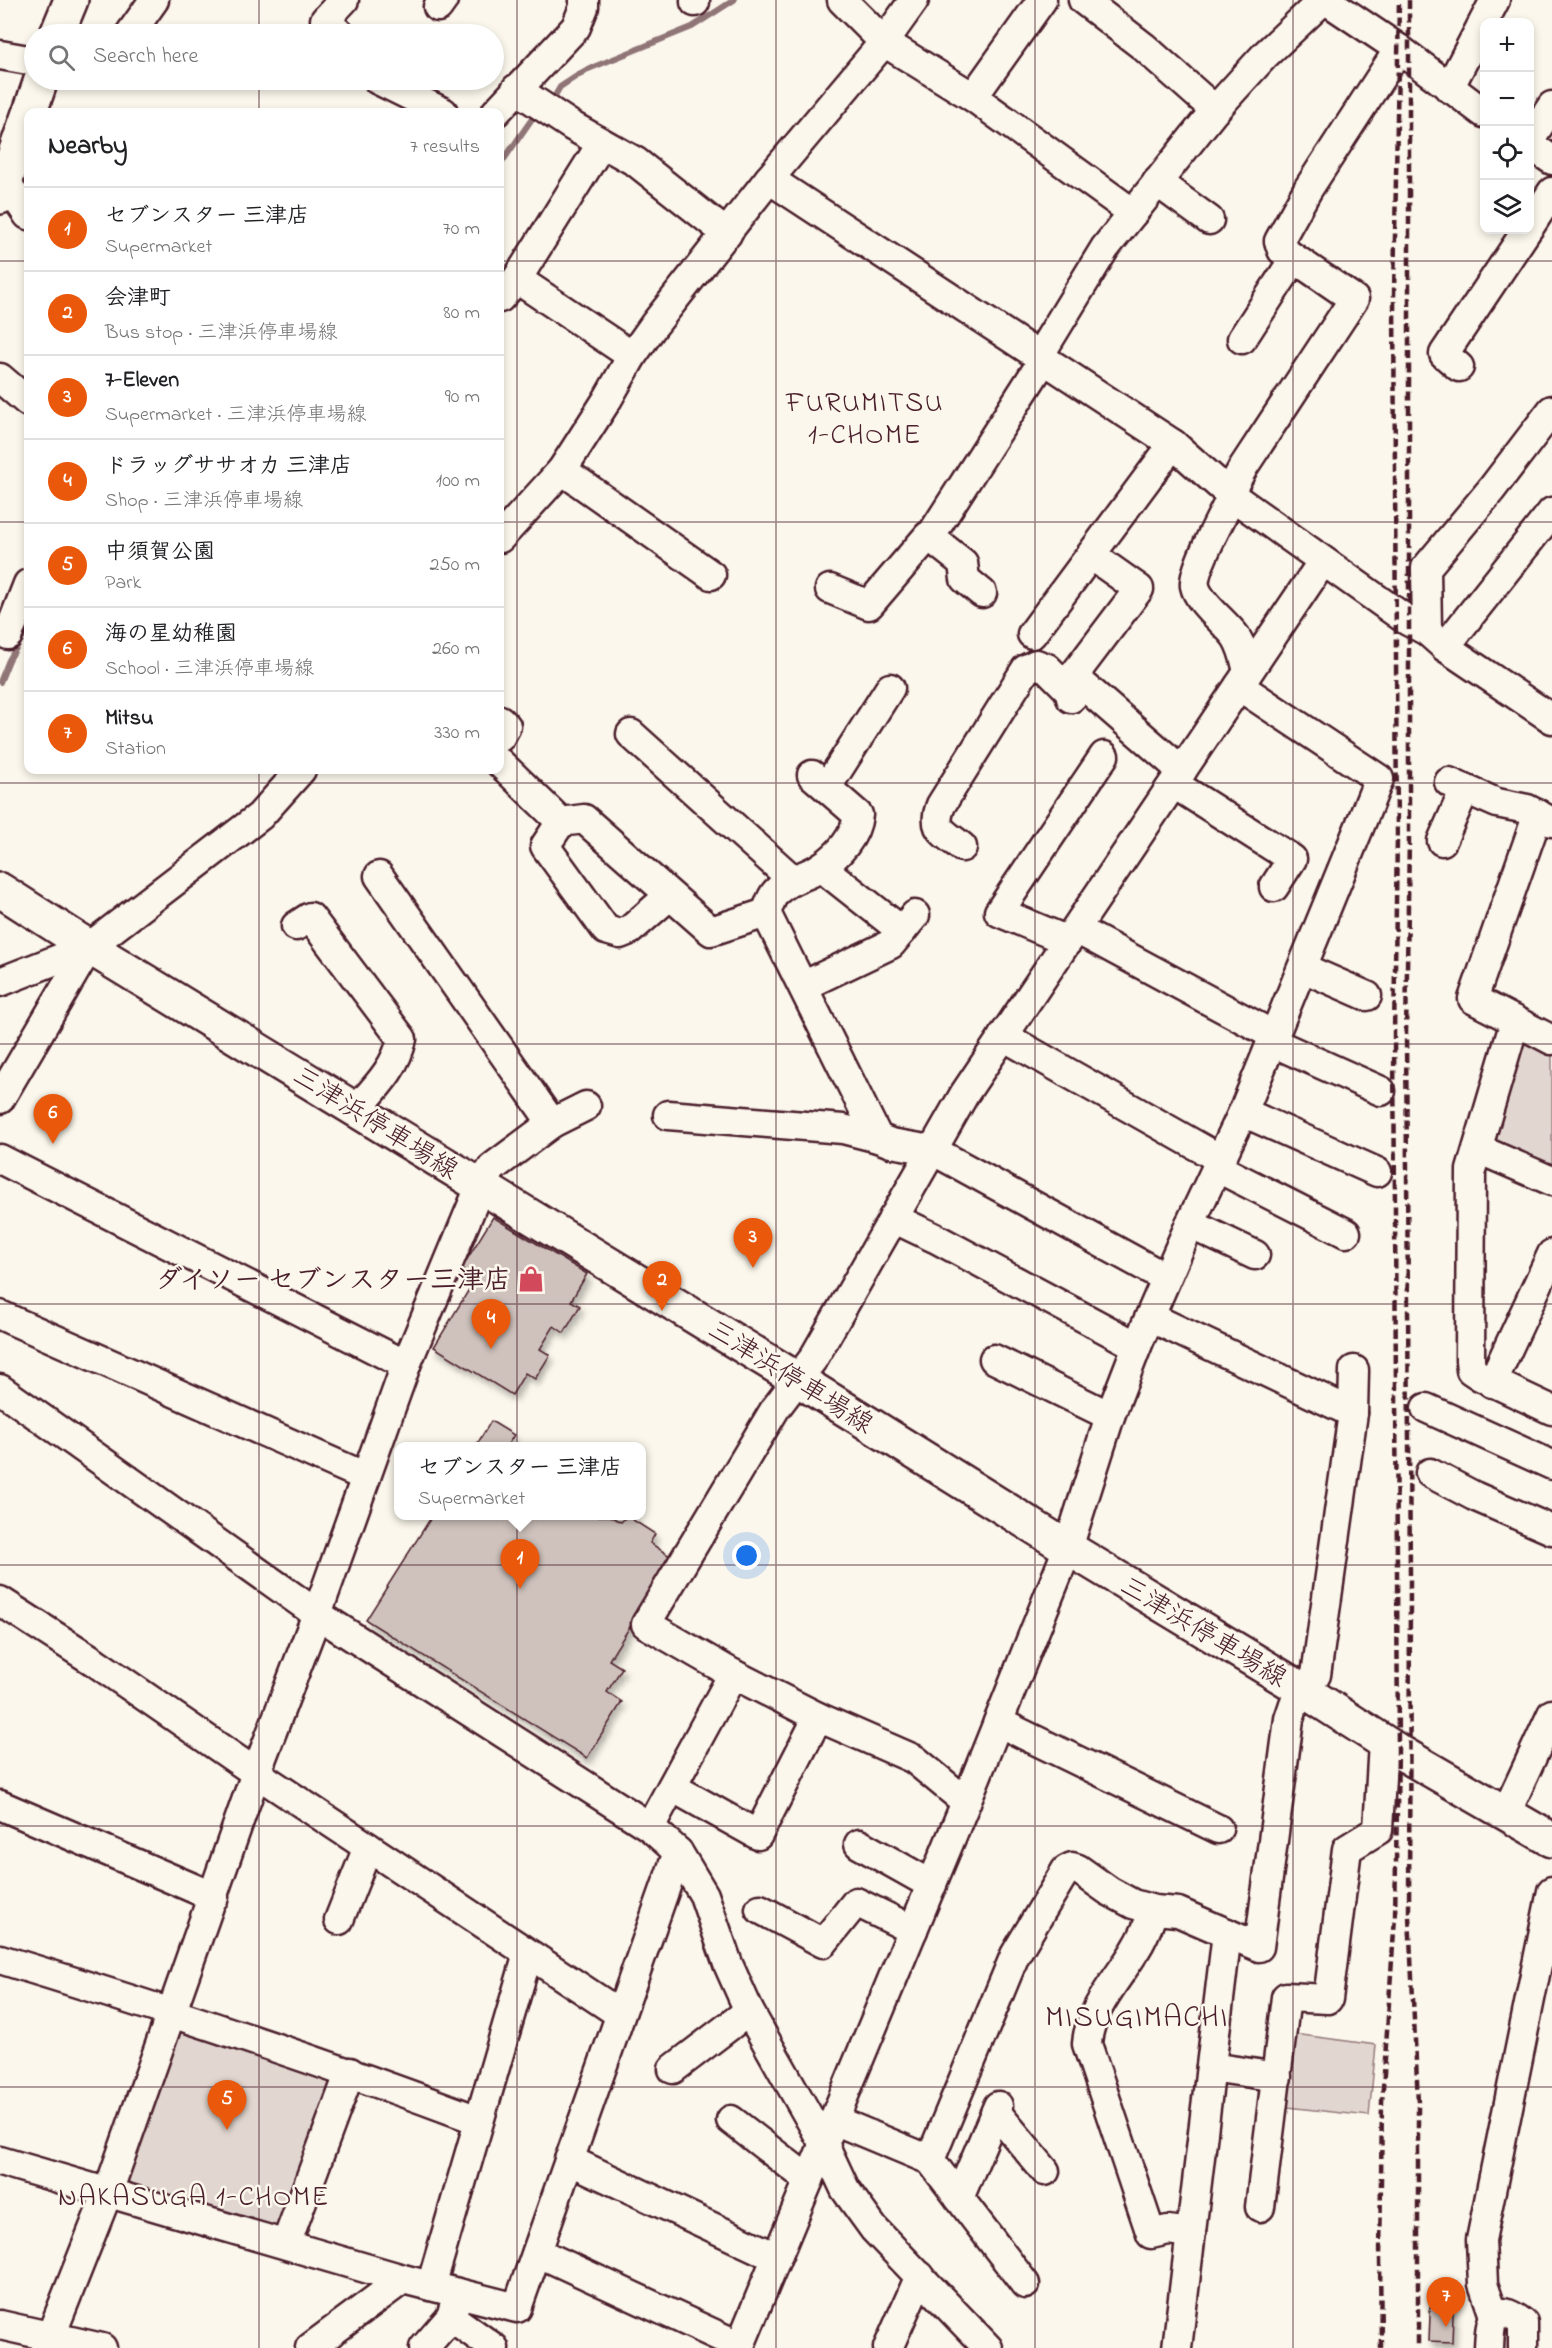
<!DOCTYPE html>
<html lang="en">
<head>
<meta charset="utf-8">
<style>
	body { margin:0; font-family:"Indie Flower","Klee One",sans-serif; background:#f2f2f2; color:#202124 }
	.controls { position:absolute; right:18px; top:18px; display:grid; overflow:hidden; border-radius:12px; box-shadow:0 3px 9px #0003 }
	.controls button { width:54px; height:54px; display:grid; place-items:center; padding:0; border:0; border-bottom:2px solid #e0e0e0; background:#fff; color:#202124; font:30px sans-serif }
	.you { position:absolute; left:747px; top:1556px; width:21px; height:21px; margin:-15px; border:4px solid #fff; border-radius:50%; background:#1a73e8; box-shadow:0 0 0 9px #1a73e833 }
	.badge { display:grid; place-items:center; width:39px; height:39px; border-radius:50%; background:#ea580c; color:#fff; font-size:20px; font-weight:700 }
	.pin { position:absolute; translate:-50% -50px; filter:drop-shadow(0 2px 3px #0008) }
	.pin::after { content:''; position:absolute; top:32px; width:21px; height:18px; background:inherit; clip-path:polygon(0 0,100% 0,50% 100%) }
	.popup { position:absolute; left:394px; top:1442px; width:252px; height:78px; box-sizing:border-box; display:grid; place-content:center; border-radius:12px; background:#fff; filter:drop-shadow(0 2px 4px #0005); font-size:20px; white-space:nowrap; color:#757577 }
	.popup b { font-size:22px; color:#202124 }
	.popup::after { content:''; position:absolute; left:50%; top:100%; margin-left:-12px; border:12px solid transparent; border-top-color:#fff }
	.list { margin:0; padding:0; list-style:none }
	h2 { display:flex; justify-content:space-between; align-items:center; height:78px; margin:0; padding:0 24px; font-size:26px }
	h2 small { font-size:20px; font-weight:400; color:#757577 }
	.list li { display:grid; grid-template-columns:39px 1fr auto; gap:18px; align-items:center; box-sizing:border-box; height:84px; padding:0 24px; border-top:2px solid #e0e0e0 }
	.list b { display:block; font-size:22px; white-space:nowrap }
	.list p { margin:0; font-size:20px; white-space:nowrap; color:#757577 }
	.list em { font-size:20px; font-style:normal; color:#757577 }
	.icon { flex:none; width:33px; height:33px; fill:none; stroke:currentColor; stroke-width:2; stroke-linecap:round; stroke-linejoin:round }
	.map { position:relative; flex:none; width:1552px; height:2348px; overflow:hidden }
	.search { position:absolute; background:#fff; box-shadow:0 3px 9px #0003; left:24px; top:24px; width:480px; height:66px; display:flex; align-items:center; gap:15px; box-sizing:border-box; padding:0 21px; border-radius:33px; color:#757577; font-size:22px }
	.panel { position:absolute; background:#fff; box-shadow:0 3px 9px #0003; left:24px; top:108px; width:480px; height:666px; border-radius:12px }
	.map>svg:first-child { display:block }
	.green { fill:#e2d7d0; stroke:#967b7e; stroke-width:1.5 }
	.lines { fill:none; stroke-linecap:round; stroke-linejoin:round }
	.stream { stroke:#907477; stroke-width:6 }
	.building { fill:#cfc2bc; stroke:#4a1f2b; stroke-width:1.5; filter:url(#shadow) }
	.minor-casing { stroke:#4a1f2b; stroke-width:33 }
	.major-casing { stroke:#4a1f2b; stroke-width:38 }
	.minor { stroke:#fbf7ec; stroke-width:28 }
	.major { stroke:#fbf7ec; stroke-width:33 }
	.rail { stroke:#4a1f2b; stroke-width:4.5; stroke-dasharray:9 4.5; stroke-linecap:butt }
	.grid { fill:none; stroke:#4a1f2b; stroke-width:1.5; stroke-opacity:0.55 }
	.labels { text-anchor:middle; stroke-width:5; stroke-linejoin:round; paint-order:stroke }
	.street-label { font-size:27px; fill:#4a1f2b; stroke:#fbf7ec }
	.poi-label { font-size:27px; font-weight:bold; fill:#4a1f2b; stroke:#fbf7ec; text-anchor:end }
	.neighbourhood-label { font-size:28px; letter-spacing:1.5px; fill:#4a1f2b; stroke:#fbf7ec }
	.quarter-label { font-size:30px; letter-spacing:1.5px; fill:#4a1f2b; stroke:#fbf7ec }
</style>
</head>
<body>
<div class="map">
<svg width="1552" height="2348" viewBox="0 0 1552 2348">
	<defs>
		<filter id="shadow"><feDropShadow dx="3.5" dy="6" stdDeviation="3" flood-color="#0004"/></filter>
	</defs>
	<rect width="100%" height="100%" fill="#fbf7ec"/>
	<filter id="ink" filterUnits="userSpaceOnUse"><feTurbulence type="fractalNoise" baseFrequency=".0167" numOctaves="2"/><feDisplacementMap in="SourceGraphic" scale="12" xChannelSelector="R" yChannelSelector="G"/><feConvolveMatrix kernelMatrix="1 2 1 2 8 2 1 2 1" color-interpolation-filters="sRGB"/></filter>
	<g filter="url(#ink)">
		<g class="green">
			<path d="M1519,1030L1552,1046V1177L1485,1147Z"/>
			<path d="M175,2019L341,2076L284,2236L110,2184Z"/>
			<path d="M1287,2033L1376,2045L1369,2116L1278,2106Z"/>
		</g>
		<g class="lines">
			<g class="stream">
				<path d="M548,102L553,99L560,87L586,70L692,27L734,0"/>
				<path d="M500,165L536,113"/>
				<path d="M0,682L9,660L28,628"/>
			</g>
		</g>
		<g class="building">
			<path d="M493,1217L587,1274L571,1301L580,1306L564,1333L554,1326L540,1349L550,1355L535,1379L525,1373L512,1395L434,1347L476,1278L461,1269Z"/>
			<path d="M491,1421L514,1435L507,1446H476Z"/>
			<path d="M432,1516H610L621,1522L627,1516L655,1534L650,1543L673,1558L609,1660L622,1668L607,1692L622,1702L587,1758L366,1620Z"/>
			<path d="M1431,2289L1454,2290L1452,2342L1429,2341Z"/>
		</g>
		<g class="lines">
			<g class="minor-casing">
				<g id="minor">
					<path d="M695,0V2"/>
					<path d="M842,0L884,42L973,97L1133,213"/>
					<path d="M1083,0L1144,47L1215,110"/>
					<path d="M1326,0L1399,49L1484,113"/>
					<path d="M438,7L443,0"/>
					<path d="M130,34L154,0"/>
					<path d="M340,34L325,20L344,0"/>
					<path d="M0,55L34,61"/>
					<path d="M378,80L443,112"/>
					<path d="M1449,88L1495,0"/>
					<path d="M516,89L572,126L636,162L727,234"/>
					<path d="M973,97L1042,0"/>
					<path d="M496,112L576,27L584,7V0"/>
					<path d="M1530,139L1552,106"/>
					<path d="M1530,145L1552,160"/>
					<path d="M0,174L28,215"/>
					<path d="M769,179L1173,444L1232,496L1408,621L1427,631L1445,647L1552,719"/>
					<path d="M1157,182L1209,220"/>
					<path d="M1530,226L1552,192"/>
					<path d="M517,279L632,356"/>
					<path d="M500,298L517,279L602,143"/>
					<path d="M1242,339L1294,259"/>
					<path d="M1039,356L1105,248L1215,110L1265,55L1323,0"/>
					<path d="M1459,367L1444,354L1527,230"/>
					<path d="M0,378L28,402"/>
					<path d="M562,470L711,575"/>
					<path d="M930,537L963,563L965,579L982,593"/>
					<path d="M500,538L562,470L607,400L632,356L654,325L769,179L884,42L914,0"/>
					<path d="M830,589L869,605L928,536L930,537L1044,359"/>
					<path d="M1427,631L1426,568L1491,490L1552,410"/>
					<path d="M1032,634L1173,444"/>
					<path d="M8,635L28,584"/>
					<path d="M1445,647L1552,512"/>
					<path d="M1248,672C1245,659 1243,648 1236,637C1226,623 1198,602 1195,586C1192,570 1224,513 1232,496V488L1244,466L1354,299L1282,250L1279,241L1308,189L1399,49"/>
					<path d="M1082,684L1074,675L1139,589L1091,555"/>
					<path d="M1071,698L1082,684L1182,771"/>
					<path d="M500,720L506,726L500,737"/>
					<path d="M631,734L792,879"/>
					<path d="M500,763L561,822L584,819L711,931L766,913L878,1138L891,1143L932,1150L1166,1278"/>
					<path d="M1449,782L1497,803L1527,809L1552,822"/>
					<path d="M1174,784L1292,859L1274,887"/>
					<path d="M827,787L890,688"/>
					<path d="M1538,814L1473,999L1552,1040"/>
					<path d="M561,822L545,846L606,930L620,934L630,930L669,896"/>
					<path d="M1442,841L1465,789"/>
					<path d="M962,847C944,832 931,830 941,805L1026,669L1036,664L1047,668L1074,695"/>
					<path d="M821,867L902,931"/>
					<path d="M379,876L552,1123"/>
					<path d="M766,913C769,906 771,897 776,892C789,878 807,877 821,867C839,855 856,836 858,815L812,775"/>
					<path d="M296,926L310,917L402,1039C396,1068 375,1088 356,1110"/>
					<path d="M1076,929L1275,1036"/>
					<path d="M1068,941L999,912L1104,756"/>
					<path d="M1303,968L1367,996"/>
					<path d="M0,982L89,947L260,816L301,770"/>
					<path d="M803,986L891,944L915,915"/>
					<path d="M1515,1021L1471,1170L1470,1360L1471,1370L1480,1376L1552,1410"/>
					<path d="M1003,1036L1220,1159"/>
					<path d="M1272,1042L1381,1091"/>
					<path d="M0,1099L89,947"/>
					<path d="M1243,1112L1377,1172"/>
					<path d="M668,1115L843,1129L878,1138"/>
					<path d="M1478,1149L1552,1181"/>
					<path d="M0,1159L406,1365"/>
					<path d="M1216,1167L1346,1233"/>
					<path d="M893,1218L935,1238L1137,1346"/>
					<path d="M1190,1224L1255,1255"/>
					<path d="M0,1315L366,1477"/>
					<path d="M1150,1317L1353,1413"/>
					<path d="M994,1359L1110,1416"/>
					<path d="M1492,1383L1552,1254"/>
					<path d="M0,1389L317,1614L650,1827L678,1852L517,2308L403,2279L0,2161"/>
					<path d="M1426,1408L1552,1465"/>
					<path d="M1430,1473L1474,1496L1552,1530"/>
					<path d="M0,1601L95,1662L256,1773L620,2014"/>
					<path d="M733,1674L818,1717L914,1759L966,1802"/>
					<path d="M998,1722L1218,1829"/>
					<path d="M672,1787L758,1835L818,1717"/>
					<path d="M0,1805L214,1897"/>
					<path d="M1506,1813L1552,1714"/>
					<path d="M650,1827L733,1674L646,1624L775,1409L813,1359L965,1093L1323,561"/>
					<path d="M859,1844L932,1885"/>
					<path d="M678,1852L704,1895L728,1964L749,2011L824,2144L845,2189L874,2229L988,2348"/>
					<path d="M760,1909L823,1943L856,1902L913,1930"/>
					<path d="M1154,1910C1149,1923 1144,1937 1136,1949C1119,1978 1089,2009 1087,2044L1151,2234L1168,2230L1191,2233"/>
					<path d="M339,1920L368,1847"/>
					<path d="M0,1959C161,2008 321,2061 478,2120"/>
					<path d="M1211,2067L1277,2077"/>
					<path d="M673,2069L749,2011"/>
					<path d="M996,2112L1045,2171"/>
					<path d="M731,2120L809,2180"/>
					<path d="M834,2120L930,2160L1025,2284"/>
					<path d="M569,2160L776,2257"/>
					<path d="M930,2160L1015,1955L1066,1870L1072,1867L1078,1869L1109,1891L1133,1904L1154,1910L1178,1912L1259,1947L1289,1719L1294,1704L1316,1675L1353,1413L1354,1370"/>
					<path d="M959,2198L998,2106"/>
					<path d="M1260,2207L1286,1997L1328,1999L1347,1849L1378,1830L1383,1742"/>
					<path d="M286,2244L350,2072"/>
					<path d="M537,2252L740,2346"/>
					<path d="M431,2286L528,1954"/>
					<path d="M458,2293L451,2317L494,2348"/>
					<path d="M1494,2316L1483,2284L1481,2240L1552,1891"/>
					<path d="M0,2325L102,2348"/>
					<path d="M46,2348L108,2192L256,1773L317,1614L406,1365L477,1194L492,1168L497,1164L552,1123L586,1106"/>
					<path d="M310,2348L403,2279"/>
					<path d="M424,2348L451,2317"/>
					<path d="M739,2348L966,1802L1068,1548L1110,1416L1137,1346L1190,1224L1243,1112L1379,779L1239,686"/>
					<path d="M888,2348L920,2276"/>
					<path d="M1177,2348L1227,1933"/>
					<path d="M1489,2348C1490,2322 1492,2299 1523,2323V2348"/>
				</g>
			</g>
			<g class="major-casing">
				<g id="major">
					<path d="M57,34L71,0"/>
					<path d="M30,112L41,80"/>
					<path d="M0,197L28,116"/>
					<path d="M0,890L89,947L797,1379L1068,1548L1303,1690L1398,1751L1552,1840"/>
				</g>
			</g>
			<use href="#minor" class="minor"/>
			<use href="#major" class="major"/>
			<g class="rail">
				<path d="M1409,0V838L1406,1035L1410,1577L1409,1916L1418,2102V2348"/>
				<path d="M1381,2348L1380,2258L1382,2102L1395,1917L1398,1751L1394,1034L1397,837L1394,296L1399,0"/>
			</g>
		</g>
	</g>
	<path class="grid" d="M259,0V34M517,0V2348M776,0V2348M1035,0V2348M1293,0V2348M259,80V112M0,261H28M500,261H1552M0,522H28M500,522H1552M259,770V2348M0,783H1552M0,1044H1552M0,1304H1552M0,1565H1552M0,1826H1552M0,2087H1552"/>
	<defs>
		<g id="shop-bare" transform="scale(2.07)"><path d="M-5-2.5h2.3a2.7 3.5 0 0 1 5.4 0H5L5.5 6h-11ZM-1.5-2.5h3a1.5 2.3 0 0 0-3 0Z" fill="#d1495b" stroke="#fbf7ec" stroke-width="2.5" paint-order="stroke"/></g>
	</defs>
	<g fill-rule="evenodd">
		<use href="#shop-bare" x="531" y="1279"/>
	</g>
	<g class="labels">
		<g class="street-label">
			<text transform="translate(376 1122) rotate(32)" y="9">三津浜停車場線</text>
			<text transform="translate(791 1376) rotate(32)" y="9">三津浜停車場線</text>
			<text transform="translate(1204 1631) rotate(31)" y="9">三津浜停車場線</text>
		</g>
		<g class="poi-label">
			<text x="511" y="1288">ダイソー セブンスター三津店</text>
		</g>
		<g class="neighbourhood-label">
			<text x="865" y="411">FURUMITSU<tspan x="865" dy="32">1-CHOME</tspan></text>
			<text x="194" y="2205">NAKASUGA 1-CHOME</text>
		</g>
		<g class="quarter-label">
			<text x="1137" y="2026">MISUGIMACHI</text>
		</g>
	</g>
</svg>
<div class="controls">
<button>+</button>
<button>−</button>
<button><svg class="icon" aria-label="locate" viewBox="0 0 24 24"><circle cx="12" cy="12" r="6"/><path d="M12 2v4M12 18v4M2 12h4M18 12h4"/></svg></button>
<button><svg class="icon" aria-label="layers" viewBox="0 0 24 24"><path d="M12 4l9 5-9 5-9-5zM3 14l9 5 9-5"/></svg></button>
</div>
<div class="you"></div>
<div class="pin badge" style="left:520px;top:1589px">1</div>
<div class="popup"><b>セブンスター 三津店</b>Supermarket</div>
<div class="pin badge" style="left:662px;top:1311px">2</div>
<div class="pin badge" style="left:753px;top:1268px">3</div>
<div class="pin badge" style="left:491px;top:1349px">4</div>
<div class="pin badge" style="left:227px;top:2130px">5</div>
<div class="pin badge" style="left:53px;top:1144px">6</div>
<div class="pin badge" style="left:1446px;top:2327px">7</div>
<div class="search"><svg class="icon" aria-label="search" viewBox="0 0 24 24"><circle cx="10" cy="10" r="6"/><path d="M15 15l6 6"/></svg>Search here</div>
<section class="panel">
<h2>Nearby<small>7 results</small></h2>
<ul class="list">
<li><span class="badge">1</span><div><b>セブンスター 三津店</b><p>Supermarket</p></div><em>70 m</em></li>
<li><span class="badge">2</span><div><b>会津町</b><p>Bus stop · 三津浜停車場線</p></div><em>80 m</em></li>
<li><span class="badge">3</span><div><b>7-Eleven</b><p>Supermarket · 三津浜停車場線</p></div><em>90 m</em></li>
<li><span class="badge">4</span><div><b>ドラッグササオカ 三津店</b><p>Shop · 三津浜停車場線</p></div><em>100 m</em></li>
<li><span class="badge">5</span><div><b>中須賀公園</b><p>Park</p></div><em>250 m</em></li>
<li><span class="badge">6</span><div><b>海の星幼稚園</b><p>School · 三津浜停車場線</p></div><em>260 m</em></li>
<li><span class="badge">7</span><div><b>Mitsu</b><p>Station</p></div><em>330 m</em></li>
</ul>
</section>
</div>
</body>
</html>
